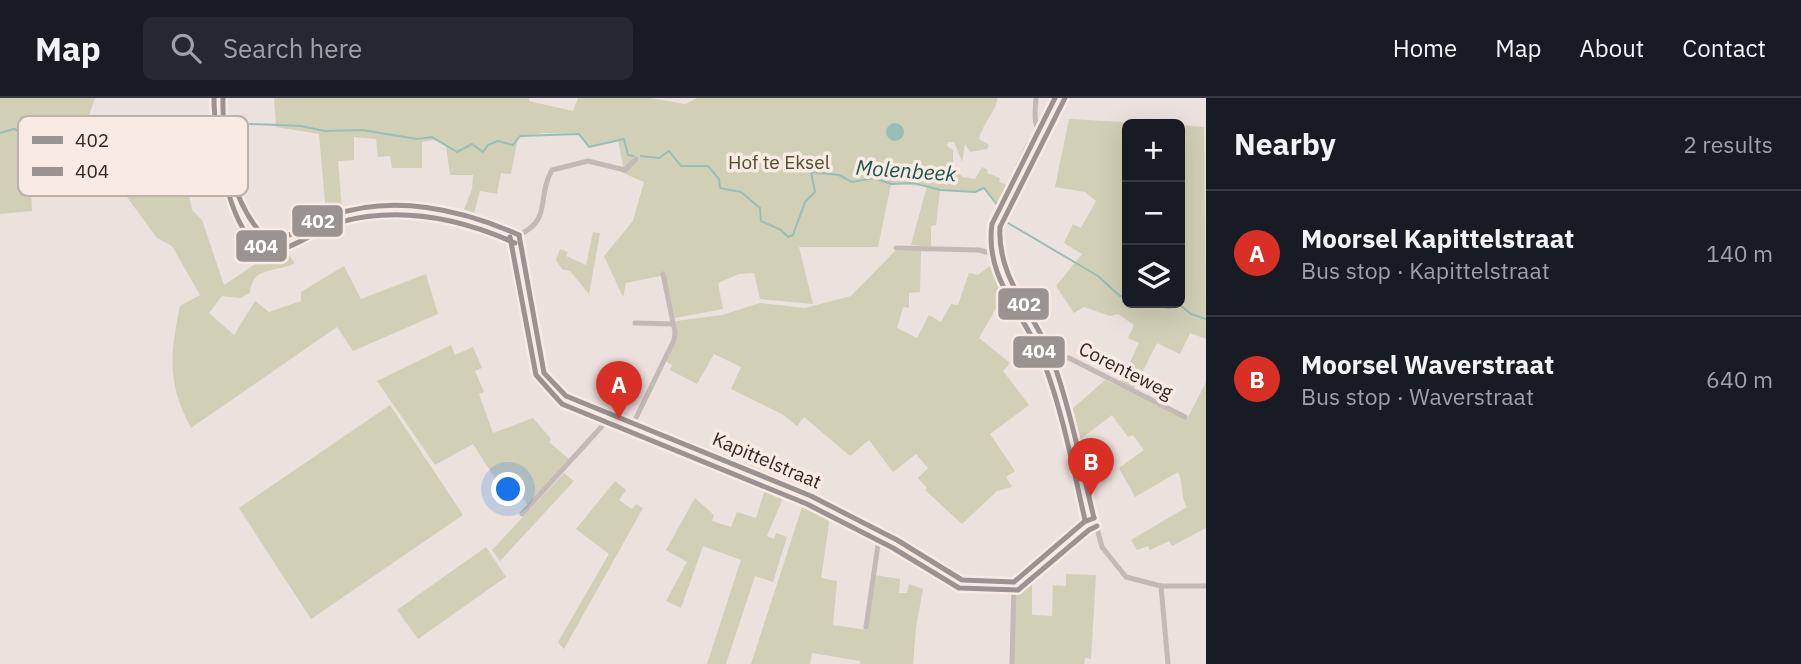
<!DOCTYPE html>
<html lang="en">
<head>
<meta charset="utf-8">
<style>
	body { margin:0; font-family:"IBM Plex Sans",sans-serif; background:#242831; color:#f1f3f6 }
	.controls { position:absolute; right:21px; top:21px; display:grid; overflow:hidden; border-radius:10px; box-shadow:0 7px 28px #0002 }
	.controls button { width:63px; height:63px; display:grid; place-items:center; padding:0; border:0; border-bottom:2px solid #363941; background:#171b24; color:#f1f3f6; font:35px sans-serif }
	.you { position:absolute; left:509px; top:392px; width:24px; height:24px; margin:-18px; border:5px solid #fff; border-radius:50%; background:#1a73e8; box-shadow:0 0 0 10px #1a73e833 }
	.badge { display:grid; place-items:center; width:46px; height:46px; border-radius:50%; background:#d93025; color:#fff; font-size:23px; font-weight:700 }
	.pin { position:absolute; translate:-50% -58px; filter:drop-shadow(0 2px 4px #0008) }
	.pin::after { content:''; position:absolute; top:37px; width:24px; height:21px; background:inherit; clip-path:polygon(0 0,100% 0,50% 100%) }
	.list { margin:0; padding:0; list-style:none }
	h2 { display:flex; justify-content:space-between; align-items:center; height:91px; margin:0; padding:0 28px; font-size:30px }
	h2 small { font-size:23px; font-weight:400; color:#9ea1a6 }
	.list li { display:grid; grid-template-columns:46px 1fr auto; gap:21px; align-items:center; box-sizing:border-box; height:126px; padding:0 28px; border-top:2px solid #363941 }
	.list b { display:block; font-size:26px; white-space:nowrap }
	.list p { margin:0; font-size:23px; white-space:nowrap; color:#9ea1a6 }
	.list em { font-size:23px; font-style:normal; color:#9ea1a6 }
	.icon { flex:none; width:38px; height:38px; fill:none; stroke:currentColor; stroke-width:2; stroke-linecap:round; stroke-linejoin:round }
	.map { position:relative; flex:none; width:1206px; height:566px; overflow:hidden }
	header { display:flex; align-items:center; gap:42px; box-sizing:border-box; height:98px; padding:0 35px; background:#171b24; border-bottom:2px solid #363941 }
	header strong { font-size:33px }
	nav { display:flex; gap:38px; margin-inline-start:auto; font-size:24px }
	.search { width:490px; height:63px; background:#242831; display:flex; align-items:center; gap:18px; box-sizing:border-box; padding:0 24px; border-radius:10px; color:#9ea1a6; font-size:26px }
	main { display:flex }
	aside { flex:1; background:#171b24 }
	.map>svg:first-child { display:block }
	.green { fill:#d1cfb6 }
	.water { fill:#99beb6 }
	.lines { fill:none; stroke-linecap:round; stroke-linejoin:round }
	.stream { stroke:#99beb6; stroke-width:2 }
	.minor { stroke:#c4b9b6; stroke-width:5 }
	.bus-1-casing { stroke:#f9eae3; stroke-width:10 }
	.bus-2-casing { stroke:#f9eae3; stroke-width:10 }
	.bus-1 { stroke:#9a9392; stroke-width:5 }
	.bus-2 { stroke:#9a9392; stroke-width:5 }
	.labels { text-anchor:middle; stroke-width:7; stroke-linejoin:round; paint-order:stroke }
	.park-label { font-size:19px; fill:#4c5229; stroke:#f9eae3 }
	.street-label { font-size:19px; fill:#342725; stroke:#f9eae3 }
	.water-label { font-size:21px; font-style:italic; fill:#1a564d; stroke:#f9eae3 }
	.key { fill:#f9eae3; stroke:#beb0aa; stroke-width:2 }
	.key-label { font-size:19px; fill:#342725 }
	.line-badge { stroke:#f9eae3; stroke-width:2.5 }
	.badge-label { font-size:19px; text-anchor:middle; font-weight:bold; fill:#fff }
</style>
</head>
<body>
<header>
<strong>Map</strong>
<div class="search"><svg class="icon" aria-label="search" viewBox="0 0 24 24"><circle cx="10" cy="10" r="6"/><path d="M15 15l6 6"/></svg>Search here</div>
<nav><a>Home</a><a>Map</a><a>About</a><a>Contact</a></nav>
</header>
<main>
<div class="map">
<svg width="1206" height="566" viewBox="0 0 1206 566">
	<rect width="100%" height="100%" fill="#ebe1dd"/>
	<g class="green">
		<path d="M0,0H95L81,39C94,44 96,36 108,32L157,42L177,38L192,112L202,122L224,187L282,148L295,165C277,175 252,167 250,195L240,200L222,198L209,215L234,237L255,203L269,214L301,203V194L344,168L361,201L426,176L438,216L353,253L337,229L191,330C167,285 170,256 180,208L200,197L172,148L157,140L127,99L92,93L58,66L30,74L32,113L0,116Z"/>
		<path d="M274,0H529V3L573,13L578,0H650L685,6L697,0H998C994,16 983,25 979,41L989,47L987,51L970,54L965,46L962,64L954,44H948L947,48L953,52V71L963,79L975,81L982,69L988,72L987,75L1000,80L999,84L1009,88L1019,71L1015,68L1026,45H1033L1032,52L1002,113L984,90L975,94L940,92L936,127L931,128V149L911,147L927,88L891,86L878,149H799L813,206L760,201L754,175L739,176L718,185L723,211L675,220L665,177L626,185L623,199L604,158L633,123L644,84L621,74L623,68L618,42L589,49L579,36L542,35L518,40L511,76L501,75L497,96L480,93L474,115L464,112L472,91L473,77H450L446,48L434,42L422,44V70H392L390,58L378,59L376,41L354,39V62L338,63L342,111L326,116L319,36L276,29Z"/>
		<path d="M1069,21L1159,26H1127V205H1180V27L1204,29L1206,241L1190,235L1180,256L1157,245L1133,292L1120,286L1139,245L1128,240L1134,227L1118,216L1110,218L1084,209L1074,215L1056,188L1082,156L1064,145L1073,126L1081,130L1096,103L1085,94L1055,89Z"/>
		<path d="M593,134L600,135L589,196L570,173L562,171L556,162L560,151L568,154L566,158L586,167Z"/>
		<path d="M895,153H921L920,194L909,195V210L903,209L897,230L917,240L929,217L941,224L951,206L958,207L969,175L978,177L995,164L1006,193L979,240L1010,265L1003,273L1029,307L990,336L1015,373L1006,379L1012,389L997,393L962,426L925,392L927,390L918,380L928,370L916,356L893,374L869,342L850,358L804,319L797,328L782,316L731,291L741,269L714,256L697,286L670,272L672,267L665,263L676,242V223L722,217L760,205L805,210L851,198Z"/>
		<path d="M451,247L455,257L473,249L482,270L475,273L484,294L479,296L493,335L533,320L551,341L549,344L570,362L528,407L518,393L521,389L510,377L498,385L473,346L435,367L377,283Z"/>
		<path d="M1105,282L1187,321L1206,284V430L1172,448L1169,443L1150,452L1148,448L1137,452L1131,442L1187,409C1180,399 1184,385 1178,374L1135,399L1119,370L1144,352L1133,337L1128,339L1112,317L1078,343L1070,313Z"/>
		<path d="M390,307L463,417L311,521L239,410Z"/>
		<path d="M564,375L574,383L500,463L492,452Z"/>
		<path d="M615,383L626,392L619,402L632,411L636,406L643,410L564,551L558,544L609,456L576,431Z"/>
		<path d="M767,385L786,393L767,438L774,441L776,435L787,439L773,484L755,478L726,566H707L741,462L703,448L681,510L666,503L687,464L666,452L695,400L714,417L712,423L731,429L737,414L756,420Z"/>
		<path d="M805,400L831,412L821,480L837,483L833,527L867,532L874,477L900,481L899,495H907L909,486L923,491L916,529L913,566H860V563L812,555L810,566H751Z"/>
		<path d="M486,449L506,479L418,541L397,512Z"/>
		<path d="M1066,476L1096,477L1091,561L1085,560L1084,566H1013L1016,489L1032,477V517L1052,518L1053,487L1066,488Z"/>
	</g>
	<circle class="water" cx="895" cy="34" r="9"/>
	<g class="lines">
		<g class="stream">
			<path d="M228,25L301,28L325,33L362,32L417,41L432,39L457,54L472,46L483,54L488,47L498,43L513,47L520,38L579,36L589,49L624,41L628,57L633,58"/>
			<path d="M0,35L14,31L30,38L51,39L59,33L66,21L71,44L81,39L94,42L108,32L157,42L177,38L186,42L199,34L219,30"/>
			<path d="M641,58L659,60L669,53L681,68H708L719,81L720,90L741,94L760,110L761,123L781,132L788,139L793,137L805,104L815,94L811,74L839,77L852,84L874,80L891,86L914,85L940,92L975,94L984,90L1002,113"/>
			<path d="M1008,125L1098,178L1120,198L1127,200"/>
			<path d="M1146,205L1169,210L1180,207L1191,216L1206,221"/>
		</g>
		<g class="minor">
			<path d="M223,0C220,38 235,118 267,142L277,143C297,135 315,122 336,116C396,98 464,110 519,137"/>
			<path d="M1036,0C1035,15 1032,29 1045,39"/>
			<path d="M1065,0L1000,129L997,143L1003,169L1052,259L1102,449L1126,479L1161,488L1168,566"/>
			<path d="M519,137L544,275L566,298L811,398L897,442L962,482L1014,484L1084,424L1094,420"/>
			<path d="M519,137C553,121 536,99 552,72L588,63L625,72L636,61"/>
			<path d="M896,150L979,152L1000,158"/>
			<path d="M635,225L673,226"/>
			<path d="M1052,259L1069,260L1185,319"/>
			<path d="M634,324L674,242L675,234L663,176"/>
			<path d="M522,416L614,315"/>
			<path d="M1161,488H1206"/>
			<path d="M866,529L880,433"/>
			<path d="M1012,566L1014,484"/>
		</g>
		<g class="bus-1-casing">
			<g id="bus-1">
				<path d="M223,0C222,49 231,106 267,142L277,143C295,135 312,124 331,118C393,96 461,111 519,137"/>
				<path d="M1065,0L1000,129C997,183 1036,215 1053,263C1071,314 1081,367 1094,420"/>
				<path d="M519,137L544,275L566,298L811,398L897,442L962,482L1014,484L1084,424L1094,420"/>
			</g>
		</g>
		<g class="bus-2-casing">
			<g id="bus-2">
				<path d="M214,0C214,33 227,140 266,151C289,157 317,130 340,124C400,108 459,120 515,145"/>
				<path d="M1055,0L992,126C984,182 1026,216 1044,265C1063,315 1073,370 1085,422"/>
				<path d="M510,139L536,277L562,306L807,406L893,450L959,490L1018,492L1089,432L1097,428"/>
			</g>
		</g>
		<use href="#bus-1" class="bus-1"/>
		<use href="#bus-2" class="bus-2"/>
	</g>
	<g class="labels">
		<g class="park-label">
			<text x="779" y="71">Hof te Eksel</text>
		</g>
		<g class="street-label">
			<text transform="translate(1126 272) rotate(27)" y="7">Corenteweg</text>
			<text transform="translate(767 362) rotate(23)" y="7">Kapittelstraat</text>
		</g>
		<g class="water-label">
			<text transform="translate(906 73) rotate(4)" y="7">Molenbeek</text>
		</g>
	</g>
	<rect x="18" y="18" width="230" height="80" rx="10" class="key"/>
	<rect x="32" y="38" width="31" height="8" fill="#9a9392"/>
	<rect x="32" y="69" width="31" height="9" fill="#9a9392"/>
	<g class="key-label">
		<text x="75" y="49">402</text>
		<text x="75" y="80">404</text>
	</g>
	<g class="line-badge">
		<rect x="291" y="106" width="53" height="34" rx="7" fill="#9a9392"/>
		<rect x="235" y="131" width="53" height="34" rx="7" fill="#9a9392"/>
		<rect x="997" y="189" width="53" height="34" rx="7" fill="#9a9392"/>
		<rect x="1012" y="237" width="54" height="34" rx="7" fill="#9a9392"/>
	</g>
	<g class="badge-label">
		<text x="318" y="130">402</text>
		<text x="261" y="155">404</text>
		<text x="1024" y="213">402</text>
		<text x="1039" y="260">404</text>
	</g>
</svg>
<div class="controls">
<button>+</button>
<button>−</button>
<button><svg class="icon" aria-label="layers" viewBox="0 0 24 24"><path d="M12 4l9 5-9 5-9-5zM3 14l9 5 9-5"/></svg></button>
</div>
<div class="you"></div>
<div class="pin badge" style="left:619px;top:321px">A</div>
<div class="pin badge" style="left:1091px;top:398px">B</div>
</div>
<aside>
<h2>Nearby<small>2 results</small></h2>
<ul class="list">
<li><span class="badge">A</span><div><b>Moorsel Kapittelstraat</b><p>Bus stop · Kapittelstraat</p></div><em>140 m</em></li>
<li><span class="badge">B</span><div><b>Moorsel Waverstraat</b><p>Bus stop · Waverstraat</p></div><em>640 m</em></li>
</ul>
</aside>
</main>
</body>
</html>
